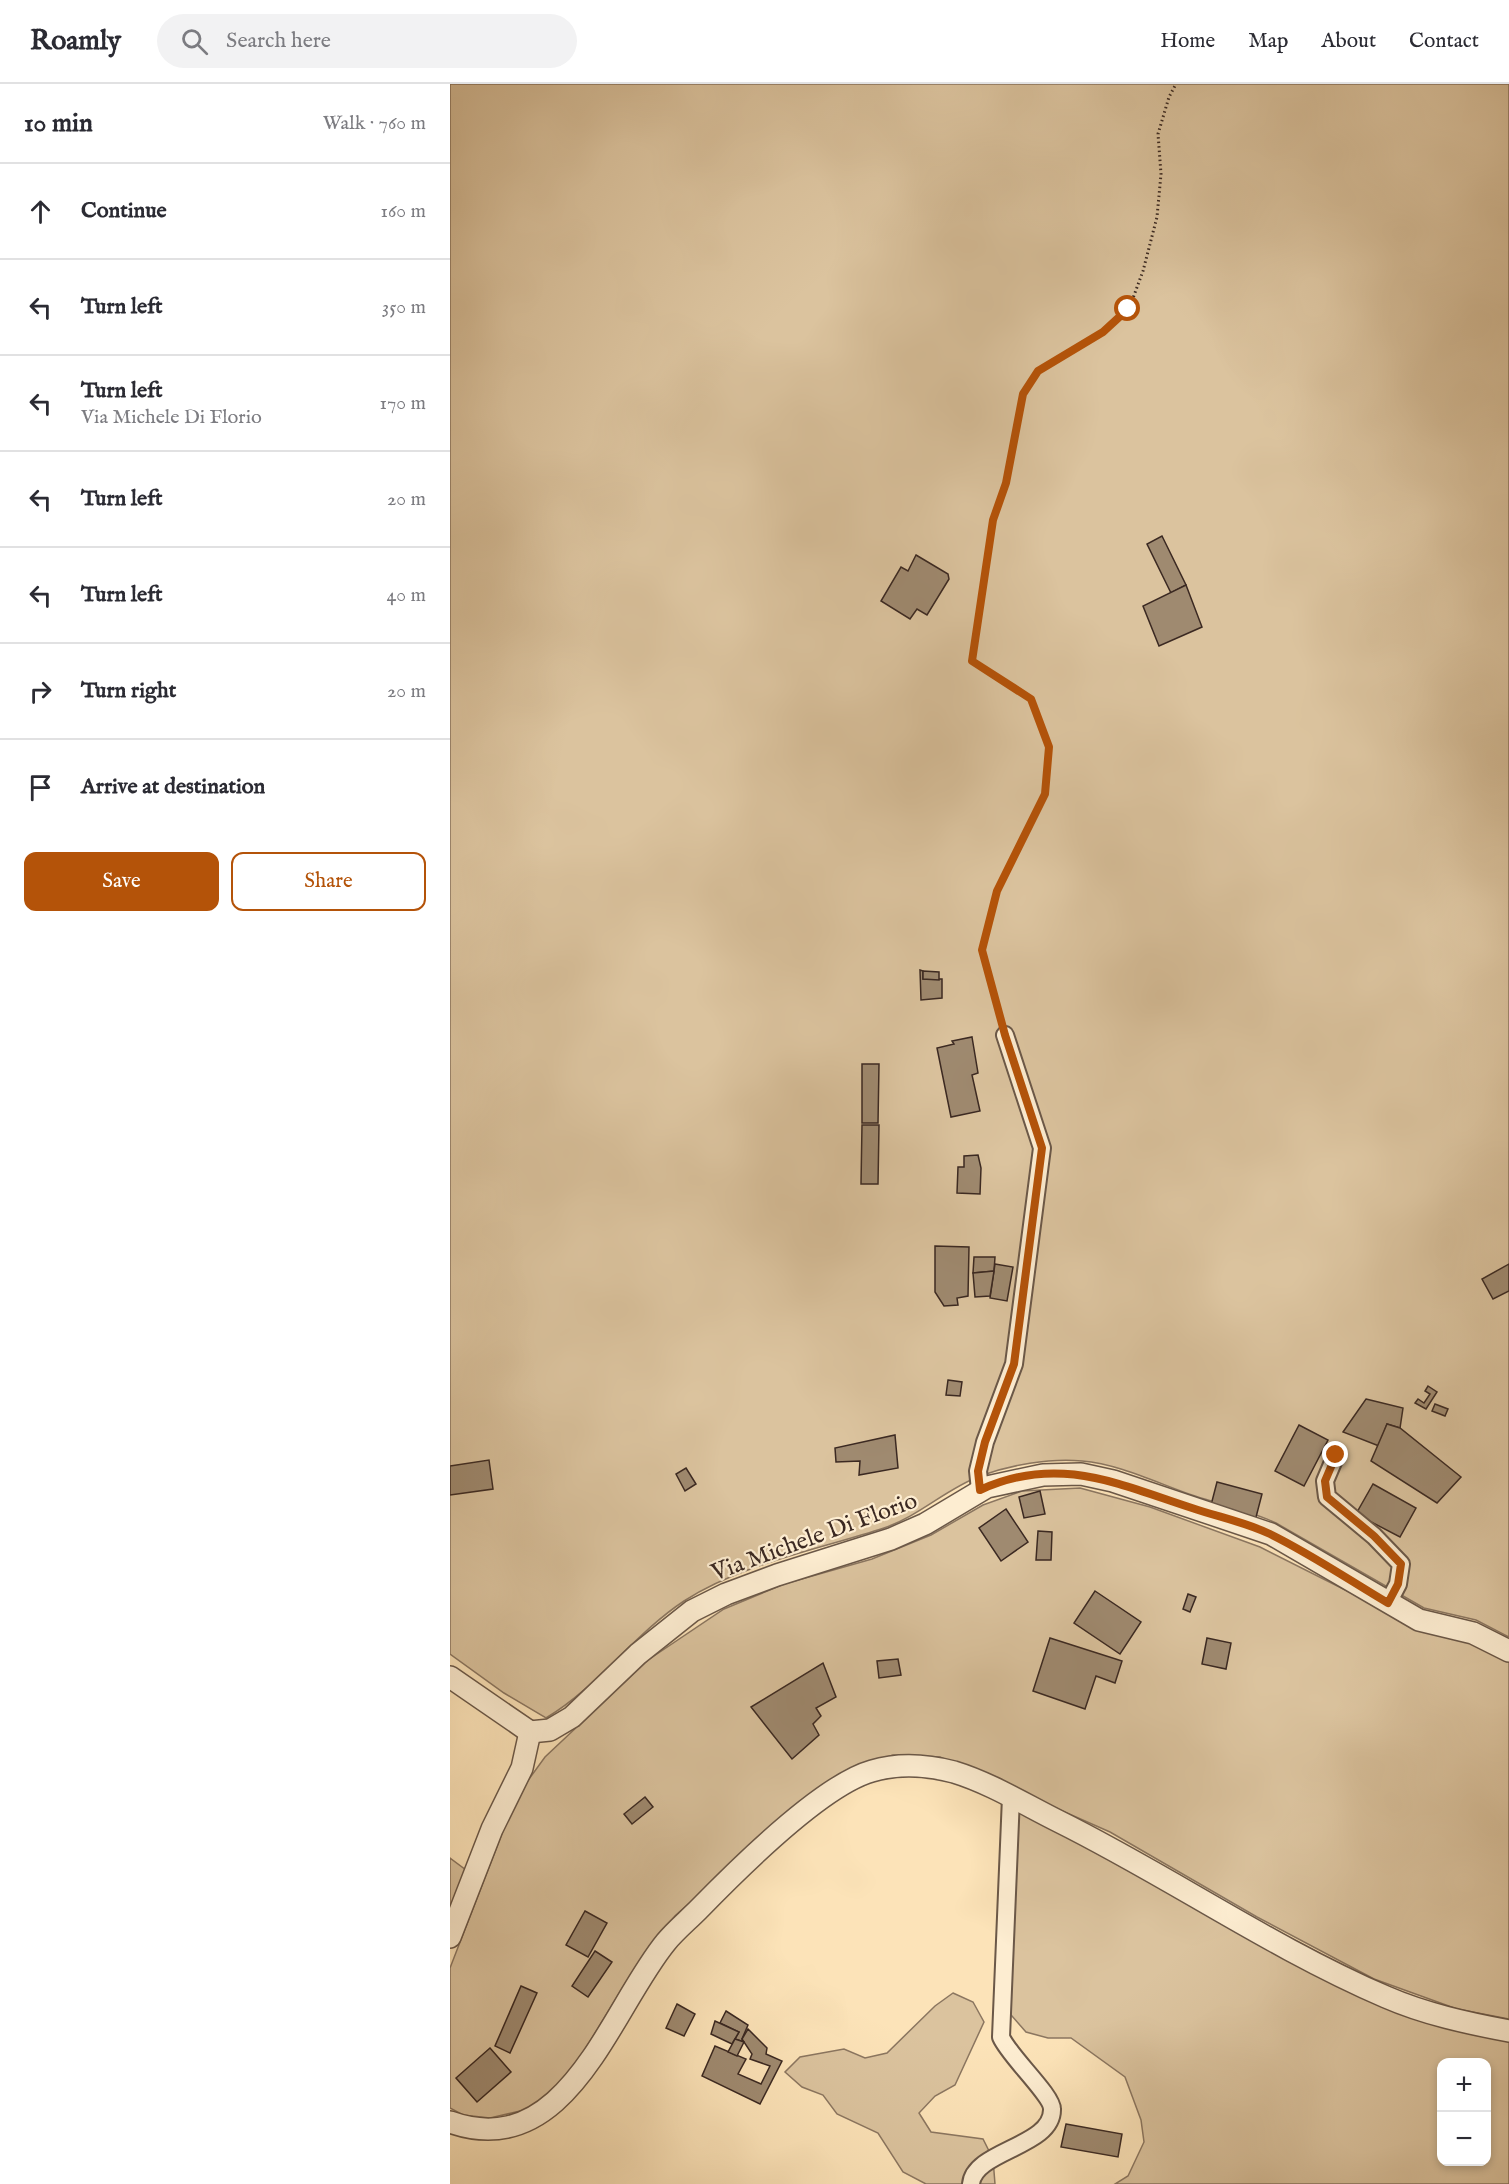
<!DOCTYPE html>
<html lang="en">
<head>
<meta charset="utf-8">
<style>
	body { margin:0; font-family:"IM FELL English",serif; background:#f2f2f3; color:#2b2b33 }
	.controls { position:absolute; right:18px; bottom:18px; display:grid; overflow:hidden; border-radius:12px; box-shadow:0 3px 9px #0003 }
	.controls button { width:54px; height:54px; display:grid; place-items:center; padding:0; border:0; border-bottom:2px solid #e1e1e2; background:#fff; color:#2b2b33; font:30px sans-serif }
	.stop { position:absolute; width:18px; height:18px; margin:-14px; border:4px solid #b45309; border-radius:50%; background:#fff }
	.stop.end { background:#b45309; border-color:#fff; box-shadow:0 2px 6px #0008 }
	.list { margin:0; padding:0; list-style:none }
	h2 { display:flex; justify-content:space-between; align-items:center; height:78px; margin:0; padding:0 24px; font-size:26px }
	h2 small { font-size:20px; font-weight:400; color:#7c7c81 }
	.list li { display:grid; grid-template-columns:39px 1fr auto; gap:18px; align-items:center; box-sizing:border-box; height:96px; padding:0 24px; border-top:2px solid #e1e1e2 }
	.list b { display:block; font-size:22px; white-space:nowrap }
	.list p { margin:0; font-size:20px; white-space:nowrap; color:#7c7c81 }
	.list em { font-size:20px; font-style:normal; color:#7c7c81 }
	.actions { display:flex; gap:12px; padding:18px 24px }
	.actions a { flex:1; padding:14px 0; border:2px solid #b45309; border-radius:12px; text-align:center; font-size:21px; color:#b45309 }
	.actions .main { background:#b45309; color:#fff }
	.icon { flex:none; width:33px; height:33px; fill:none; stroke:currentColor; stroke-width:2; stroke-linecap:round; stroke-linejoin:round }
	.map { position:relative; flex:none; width:1059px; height:2100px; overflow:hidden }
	header { display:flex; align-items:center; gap:36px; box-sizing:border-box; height:84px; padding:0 30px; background:#fff; border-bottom:2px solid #e1e1e2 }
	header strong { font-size:28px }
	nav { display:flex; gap:33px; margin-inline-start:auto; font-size:21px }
	.search { width:420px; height:54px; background:#f2f2f3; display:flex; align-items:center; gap:15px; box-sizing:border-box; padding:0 21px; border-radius:33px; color:#7c7c81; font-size:22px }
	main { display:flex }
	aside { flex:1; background:#fff }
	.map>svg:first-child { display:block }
	.green { fill:#dbc39e; stroke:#8b7660; stroke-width:1.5; fill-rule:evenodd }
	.building { fill:#9f8a70; stroke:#3b2922; stroke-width:1.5 }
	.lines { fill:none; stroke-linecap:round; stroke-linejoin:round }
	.minor-casing { stroke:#6b5848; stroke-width:20 }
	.tertiary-casing { stroke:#6b5848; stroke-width:24 }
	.path { stroke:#3b2922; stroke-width:3; stroke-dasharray:1.5 3; stroke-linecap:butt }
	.minor { stroke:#fdedd1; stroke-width:16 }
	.tertiary { stroke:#fdedd1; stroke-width:21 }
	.route { stroke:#b45309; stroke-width:8 }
	.labels { text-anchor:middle; stroke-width:4.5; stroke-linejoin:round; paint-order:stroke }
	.street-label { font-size:24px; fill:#3b2922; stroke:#fdedd1 }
</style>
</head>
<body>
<header>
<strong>Roamly</strong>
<div class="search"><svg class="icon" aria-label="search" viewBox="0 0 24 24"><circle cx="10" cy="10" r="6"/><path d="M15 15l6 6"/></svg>Search here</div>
<nav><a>Home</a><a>Map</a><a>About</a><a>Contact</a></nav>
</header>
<main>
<aside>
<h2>10 min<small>Walk · 760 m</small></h2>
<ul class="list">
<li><svg class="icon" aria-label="ahead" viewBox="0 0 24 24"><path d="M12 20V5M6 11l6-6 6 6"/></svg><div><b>Continue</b></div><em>160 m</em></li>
<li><svg class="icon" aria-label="left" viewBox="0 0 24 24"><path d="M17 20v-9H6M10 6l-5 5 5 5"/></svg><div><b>Turn left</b></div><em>350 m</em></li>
<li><svg class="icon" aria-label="left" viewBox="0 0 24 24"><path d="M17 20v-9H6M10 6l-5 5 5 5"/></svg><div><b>Turn left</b><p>Via Michele Di Florio</p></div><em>170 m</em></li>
<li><svg class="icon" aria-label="left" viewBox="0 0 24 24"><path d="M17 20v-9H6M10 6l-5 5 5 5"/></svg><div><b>Turn left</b></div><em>20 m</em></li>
<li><svg class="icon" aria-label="left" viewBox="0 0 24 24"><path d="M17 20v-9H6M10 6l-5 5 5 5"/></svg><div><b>Turn left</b></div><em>40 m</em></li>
<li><svg class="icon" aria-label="right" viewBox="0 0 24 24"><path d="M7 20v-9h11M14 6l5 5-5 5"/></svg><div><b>Turn right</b></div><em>20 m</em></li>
<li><svg class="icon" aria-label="arrive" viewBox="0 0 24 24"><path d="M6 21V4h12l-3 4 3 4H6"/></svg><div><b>Arrive at destination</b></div></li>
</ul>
<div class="actions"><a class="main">Save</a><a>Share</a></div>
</aside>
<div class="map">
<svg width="1059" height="2100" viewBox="0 0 1059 2100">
	<rect width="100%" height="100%" fill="#fce3b8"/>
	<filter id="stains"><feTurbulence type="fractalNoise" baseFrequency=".00333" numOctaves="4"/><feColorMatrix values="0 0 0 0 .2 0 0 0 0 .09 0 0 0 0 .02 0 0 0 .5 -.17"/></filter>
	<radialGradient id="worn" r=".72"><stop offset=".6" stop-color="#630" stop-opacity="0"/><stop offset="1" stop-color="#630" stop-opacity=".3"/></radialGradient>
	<g class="green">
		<path d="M0,0H1059V1553L1026,1536L974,1524L826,1439C800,1427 772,1421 745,1412C709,1400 670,1380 632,1377C599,1374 560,1381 530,1392C496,1405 469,1432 434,1444C370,1465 291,1480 234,1517C184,1550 148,1603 96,1634L54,1609L0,1570Z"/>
		<path d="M630,1404L700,1423L810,1463L949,1533L1026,1558L1059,1576V1935L1007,1925L924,1895L807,1833L660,1748L490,1673L443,1671L397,1686L342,1727L225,1832L181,1890L114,2000L79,2025L40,2034L13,2031L0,2024V1884L66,1713L95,1673L198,1576L274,1525L334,1500L422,1475L481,1451L533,1421L572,1407Z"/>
		<path d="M557,1720L649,1767L753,1827L1059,1956V2100H665L678,2092L694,2058L691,2036L675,1993L621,1954H598L576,1948L547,1915L550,1765ZM992,1978H1036V2078H992Z"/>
		<path d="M0,1774L16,1786L0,1828Z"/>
		<path d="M503,1909L523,1918L534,1938L505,2001L485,2012L469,2029L481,2048L533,2055L543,2075L545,2100H476L453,2088L428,2049L387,2030L373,2011L352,2003L335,1988L350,1973L394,1965L415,1974L437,1969L485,1922Z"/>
	</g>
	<g class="building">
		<path d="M712,452L736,501L721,509L697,460Z"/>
		<path d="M466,471L498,490L499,495L477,531L467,525L460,535L431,517L451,483L458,487Z"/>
		<path d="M736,501L752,543L709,562L693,522Z"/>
		<path d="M470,886L473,887V895H492V914L471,916Z"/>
		<path d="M473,887L489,888V896L473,895Z"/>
		<path d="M522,953L528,989L522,991L530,1027L501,1033L487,964L504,960L502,957Z"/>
		<path d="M412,980H429L428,1039H412Z"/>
		<path d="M412,1041H429L428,1100H411Z"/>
		<path d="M528,1071L531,1084L530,1110L507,1109L508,1083H514V1072Z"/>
		<path d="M485,1162L519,1163L518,1212L507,1214L508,1221L494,1222L485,1208Z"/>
		<path d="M524,1173H545L544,1187L523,1189Z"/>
		<path d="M545,1180L563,1183L557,1217L540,1214Z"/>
		<path d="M1059,1180V1207L1043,1215L1032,1195Z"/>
		<path d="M544,1187L540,1212L525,1213L523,1189Z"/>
		<path d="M498,1296L512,1298L510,1312L496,1311Z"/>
		<path d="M978,1302L987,1308L976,1325L965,1319L968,1315L974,1319L980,1310L975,1307Z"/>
		<path d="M916,1315L953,1324L950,1344L937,1340L929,1362L893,1348Z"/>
		<path d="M985,1320L998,1325L995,1332L982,1327Z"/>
		<path d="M937,1340L950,1344L1011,1393L987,1419L921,1377Z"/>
		<path d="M849,1341L878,1356L854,1402L825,1387Z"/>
		<path d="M445,1351L448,1384L409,1391L410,1377L386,1378L385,1364Z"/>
		<path d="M39,1376L43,1405L0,1411V1382Z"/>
		<path d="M236,1384L246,1400L235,1407L226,1390Z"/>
		<path d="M767,1398L812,1410L805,1437L760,1425Z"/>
		<path d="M923,1400L966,1424L950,1453L906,1430Z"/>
		<path d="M590,1407L595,1430L574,1434L569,1413Z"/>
		<path d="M556,1425L578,1458L551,1477L529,1444Z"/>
		<path d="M588,1447L602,1448L601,1476H586Z"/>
		<path d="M645,1507L691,1538L670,1570L624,1539Z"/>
		<path d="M738,1510L746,1513L740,1528L733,1525Z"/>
		<path d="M600,1554L672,1577L665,1599L646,1592L635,1625L583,1607Z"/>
		<path d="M757,1554L781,1559L776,1585L752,1580Z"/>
		<path d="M448,1575L451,1591L429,1594L427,1577Z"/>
		<path d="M373,1579L386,1613L366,1624L371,1632L363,1640L369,1651L342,1675L301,1623Z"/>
		<path d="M195,1713L203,1723L182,1740L174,1730Z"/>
		<path d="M135,1827L157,1839L138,1873L116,1861Z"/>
		<path d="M145,1867L162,1878L138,1913L122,1902Z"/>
		<path d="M71,1902L87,1909L60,1969L45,1962Z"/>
		<path d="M227,1920L245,1930L234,1952L216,1944Z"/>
		<path d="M276,1927L298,1941L292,1955L294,1958L285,1955L289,1948L270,1939Z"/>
		<path d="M265,1937L289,1948L282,1960L261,1950Z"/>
		<path d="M298,1945L317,1964L316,1970L332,1977L310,2020L252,1992L265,1962L296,1975L288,1990L311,2000L320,1982L300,1975L302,1970L292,1955Z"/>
		<path d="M285,1955L294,1958L287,1972L278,1968Z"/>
		<path d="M40,1964L61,1988L27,2018L6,1994Z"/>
		<path d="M616,2040L672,2050L668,2073L611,2063Z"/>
	</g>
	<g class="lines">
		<g class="minor-casing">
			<g id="minor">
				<path d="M886,1371L875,1397L877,1413L924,1452L951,1480L948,1500L938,1519"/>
				<path d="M530,1406L528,1387L535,1358L564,1280L592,1064L555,951"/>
				<path d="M521,2100C524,2066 603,2063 602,2025C602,2011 559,1972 551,1953L561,1713"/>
			</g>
		</g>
		<g class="tertiary-casing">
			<g id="tertiary">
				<path d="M0,1593L80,1648"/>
				<path d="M80,1648L100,1646L122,1633L188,1570L242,1527L276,1510L327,1491L441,1455L475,1440L537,1403L593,1391L631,1390L663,1397L821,1450L969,1536L1023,1549L1059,1567"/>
				<path d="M0,1853L42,1745L72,1684L80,1648"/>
				<path d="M0,2038C117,2080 160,1926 216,1858C225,1847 237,1837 248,1826C285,1788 372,1701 422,1687C449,1679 477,1681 504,1688C540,1699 574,1720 608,1737C719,1792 822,1864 936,1913C975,1930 1017,1939 1059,1947"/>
			</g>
		</g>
		<path class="path" d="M551,935L532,866L547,807L595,710L599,663L581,615L522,577L543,436L556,399L573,310L588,287L653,248L679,225L693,187L707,133L711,90L708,50L719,13L726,0"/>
		<use href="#minor" class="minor"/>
		<use href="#tertiary" class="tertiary"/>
	</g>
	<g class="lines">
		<path class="route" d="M678,225L653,248L588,287L573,310L556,399L543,436L522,577L581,615L599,663L595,710L547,807L532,866L555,951L592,1064L564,1280L535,1358L528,1387L530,1406C608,1370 668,1400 742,1424C768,1433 795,1438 820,1450C861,1470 899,1496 938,1519L948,1500L951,1480L924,1452L877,1413L875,1397L886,1371"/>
	</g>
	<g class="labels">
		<g class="street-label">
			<text transform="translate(364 1452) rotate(-20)" y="8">Via Michele Di Florio</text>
		</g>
	</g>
	<rect width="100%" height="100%" filter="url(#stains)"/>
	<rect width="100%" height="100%" fill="url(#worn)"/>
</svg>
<div class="controls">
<button>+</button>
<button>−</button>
</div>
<div class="stop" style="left:678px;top:225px"></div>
<div class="stop end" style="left:886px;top:1371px"></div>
</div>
</main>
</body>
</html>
